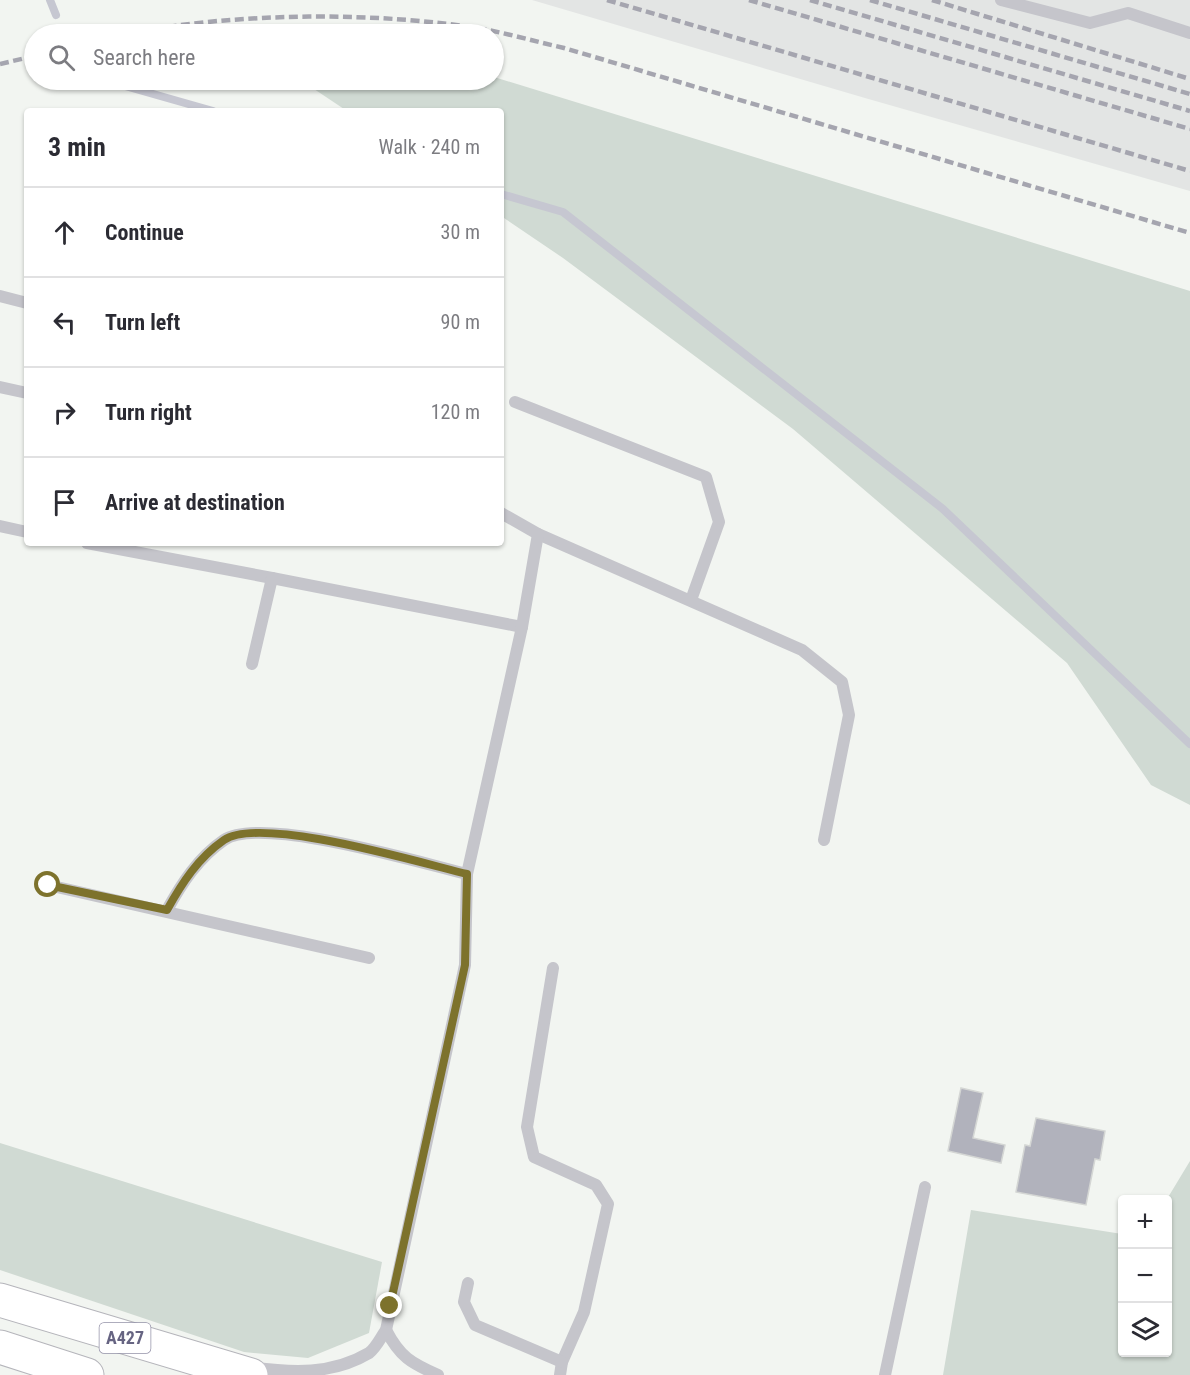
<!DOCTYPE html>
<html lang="en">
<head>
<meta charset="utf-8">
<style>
	body { margin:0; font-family:"Roboto Condensed",sans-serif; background:#f2f2f3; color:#2b2b33 }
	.controls { position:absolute; right:18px; bottom:18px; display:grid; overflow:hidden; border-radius:6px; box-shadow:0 2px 4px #0004 }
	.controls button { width:54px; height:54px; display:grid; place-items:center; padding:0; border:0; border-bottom:2px solid #e1e1e2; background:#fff; color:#2b2b33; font:30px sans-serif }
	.stop { position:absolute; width:18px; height:18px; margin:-14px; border:4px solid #7d722c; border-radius:50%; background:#fff }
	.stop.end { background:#7d722c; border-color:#fff; box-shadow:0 2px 6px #0008 }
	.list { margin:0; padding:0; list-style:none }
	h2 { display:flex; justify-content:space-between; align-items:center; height:78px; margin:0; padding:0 24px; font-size:26px }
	h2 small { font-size:20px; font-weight:400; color:#7c7c81 }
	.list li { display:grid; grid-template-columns:39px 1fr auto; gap:18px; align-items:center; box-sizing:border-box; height:90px; padding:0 24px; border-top:2px solid #e1e1e2 }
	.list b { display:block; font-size:22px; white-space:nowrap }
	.list em { font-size:20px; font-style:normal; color:#7c7c81 }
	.icon { flex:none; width:33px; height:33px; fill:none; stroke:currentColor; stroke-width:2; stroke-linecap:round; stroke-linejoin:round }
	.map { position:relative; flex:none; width:1190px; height:1375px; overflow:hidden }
	.search { position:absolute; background:#fff; box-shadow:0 2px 4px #0004; left:24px; top:24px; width:480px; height:66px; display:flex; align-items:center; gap:15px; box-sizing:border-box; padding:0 21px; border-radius:33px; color:#7c7c81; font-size:22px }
	.panel { position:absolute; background:#fff; box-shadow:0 2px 4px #0004; left:24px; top:108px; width:480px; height:438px; border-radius:6px }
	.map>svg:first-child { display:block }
	.built { fill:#e3e5e4 }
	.green { fill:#d0dad3 }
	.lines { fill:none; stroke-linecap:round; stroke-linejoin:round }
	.stream { stroke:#c6c7d1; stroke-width:8 }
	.building { fill:#b1b2bc; stroke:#d4d6d4; stroke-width:1.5 }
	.trunk-casing { stroke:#b5b5bb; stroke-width:35 }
	.service { stroke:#c5c5cb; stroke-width:12 }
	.trunk { stroke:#fff; stroke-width:33 }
	.rail { stroke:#a5a5af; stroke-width:4.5; stroke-dasharray:9 4.5; stroke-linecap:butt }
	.route { stroke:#7d722c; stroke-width:8 }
	.labels { text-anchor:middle; stroke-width:6; stroke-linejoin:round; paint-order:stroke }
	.shield { fill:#fff; stroke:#9492a8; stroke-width:1.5 }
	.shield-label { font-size:18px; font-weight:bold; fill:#666482 }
</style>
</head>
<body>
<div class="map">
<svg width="1190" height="1375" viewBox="0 0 1190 1375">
	<rect width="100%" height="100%" fill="#f2f5f1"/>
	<path class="built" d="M532,0H1190V191L865,98Z"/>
	<g class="green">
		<path d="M494,77L1190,291V805L1151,785L1067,663L793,429L563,258L501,216V111H347L302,81L494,80Z"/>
		<path d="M0,1143L382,1262L369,1333L308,1358L244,1352L0,1270Z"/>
		<path d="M1190,1161V1375H943L971,1210L1122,1234V1352H1168L1167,1199Z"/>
	</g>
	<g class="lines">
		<g class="stream">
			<path d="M50,0L56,15"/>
			<path d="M104,80L213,111"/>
			<path d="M501,194L563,212L943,509L1190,744"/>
		</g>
	</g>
	<g class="building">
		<path d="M961,1088L983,1093L973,1138L1005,1145L1001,1163L948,1151Z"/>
		<path d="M1036,1118L1105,1131L1100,1160L1095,1159L1086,1205L1016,1192L1025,1145L1030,1146Z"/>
	</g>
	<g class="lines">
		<g class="trunk-casing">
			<g id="trunk">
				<path d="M0,1300L251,1375"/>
				<path d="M0,1347L87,1375"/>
			</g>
		</g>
		<g class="service">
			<path d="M1001,0L1090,23L1128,13L1190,33"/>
			<path d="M0,296L27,303"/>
			<path d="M0,387L27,393"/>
			<path d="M515,402L706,477L719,522L691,600"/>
			<path d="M0,526L27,532"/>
			<path d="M538,534L802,650L842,682L849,715L824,840"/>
			<path d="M87,543L272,578"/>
			<path d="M252,664L272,578L522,627"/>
			<path d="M48,885L369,958"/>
			<path d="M167,910C182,883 198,858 224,840C261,815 421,863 467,874"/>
			<path d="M553,968L527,1127L534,1157L596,1185L608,1204L584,1312L562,1362L560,1375"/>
			<path d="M468,1283L464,1302L475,1325L562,1362"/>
			<path d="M386,1330C400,1357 411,1363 438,1375"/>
			<path d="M250,1367C292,1373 332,1375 369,1353C376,1348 381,1337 386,1330L465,965L467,874L522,627L538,534L501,513"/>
			<path d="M885,1375L925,1187"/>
		</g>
		<use href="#trunk" class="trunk"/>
		<g class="rail">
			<path d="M607,0L1190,171"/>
			<path d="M749,0L1190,129"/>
			<path d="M810,0L1190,111"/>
			<path d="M870,0L1190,94"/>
			<path d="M932,0L1190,79"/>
			<path d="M128,34C233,12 382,11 488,30C513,35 538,42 564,48L1190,233"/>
			<path d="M0,64L34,56"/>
		</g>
	</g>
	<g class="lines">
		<path class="route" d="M48,885L167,910C182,883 198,858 224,840C261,815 421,863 467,874L465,965L390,1306"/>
	</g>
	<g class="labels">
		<rect class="shield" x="99.5" y="1323" width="51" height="30" rx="4.5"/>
		<g class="shield-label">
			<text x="125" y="1344">A427</text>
		</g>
	</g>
</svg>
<div class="controls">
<button>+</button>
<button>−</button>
<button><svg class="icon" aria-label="layers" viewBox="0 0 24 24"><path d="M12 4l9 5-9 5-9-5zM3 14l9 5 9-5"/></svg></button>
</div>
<div class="stop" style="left:48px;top:885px"></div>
<div class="stop end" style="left:390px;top:1306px"></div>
<div class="search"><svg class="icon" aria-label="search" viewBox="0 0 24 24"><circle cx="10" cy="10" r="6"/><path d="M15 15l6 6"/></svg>Search here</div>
<section class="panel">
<h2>3 min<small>Walk · 240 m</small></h2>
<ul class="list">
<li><svg class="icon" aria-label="ahead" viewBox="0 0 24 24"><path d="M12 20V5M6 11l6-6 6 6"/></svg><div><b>Continue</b></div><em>30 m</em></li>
<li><svg class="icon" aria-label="left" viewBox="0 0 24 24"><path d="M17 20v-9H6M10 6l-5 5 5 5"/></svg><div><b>Turn left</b></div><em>90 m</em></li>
<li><svg class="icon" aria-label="right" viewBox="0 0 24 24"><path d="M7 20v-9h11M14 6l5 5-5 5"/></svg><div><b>Turn right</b></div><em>120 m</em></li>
<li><svg class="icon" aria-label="arrive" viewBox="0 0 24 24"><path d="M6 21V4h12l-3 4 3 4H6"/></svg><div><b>Arrive at destination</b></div></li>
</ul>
</section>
</div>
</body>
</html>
